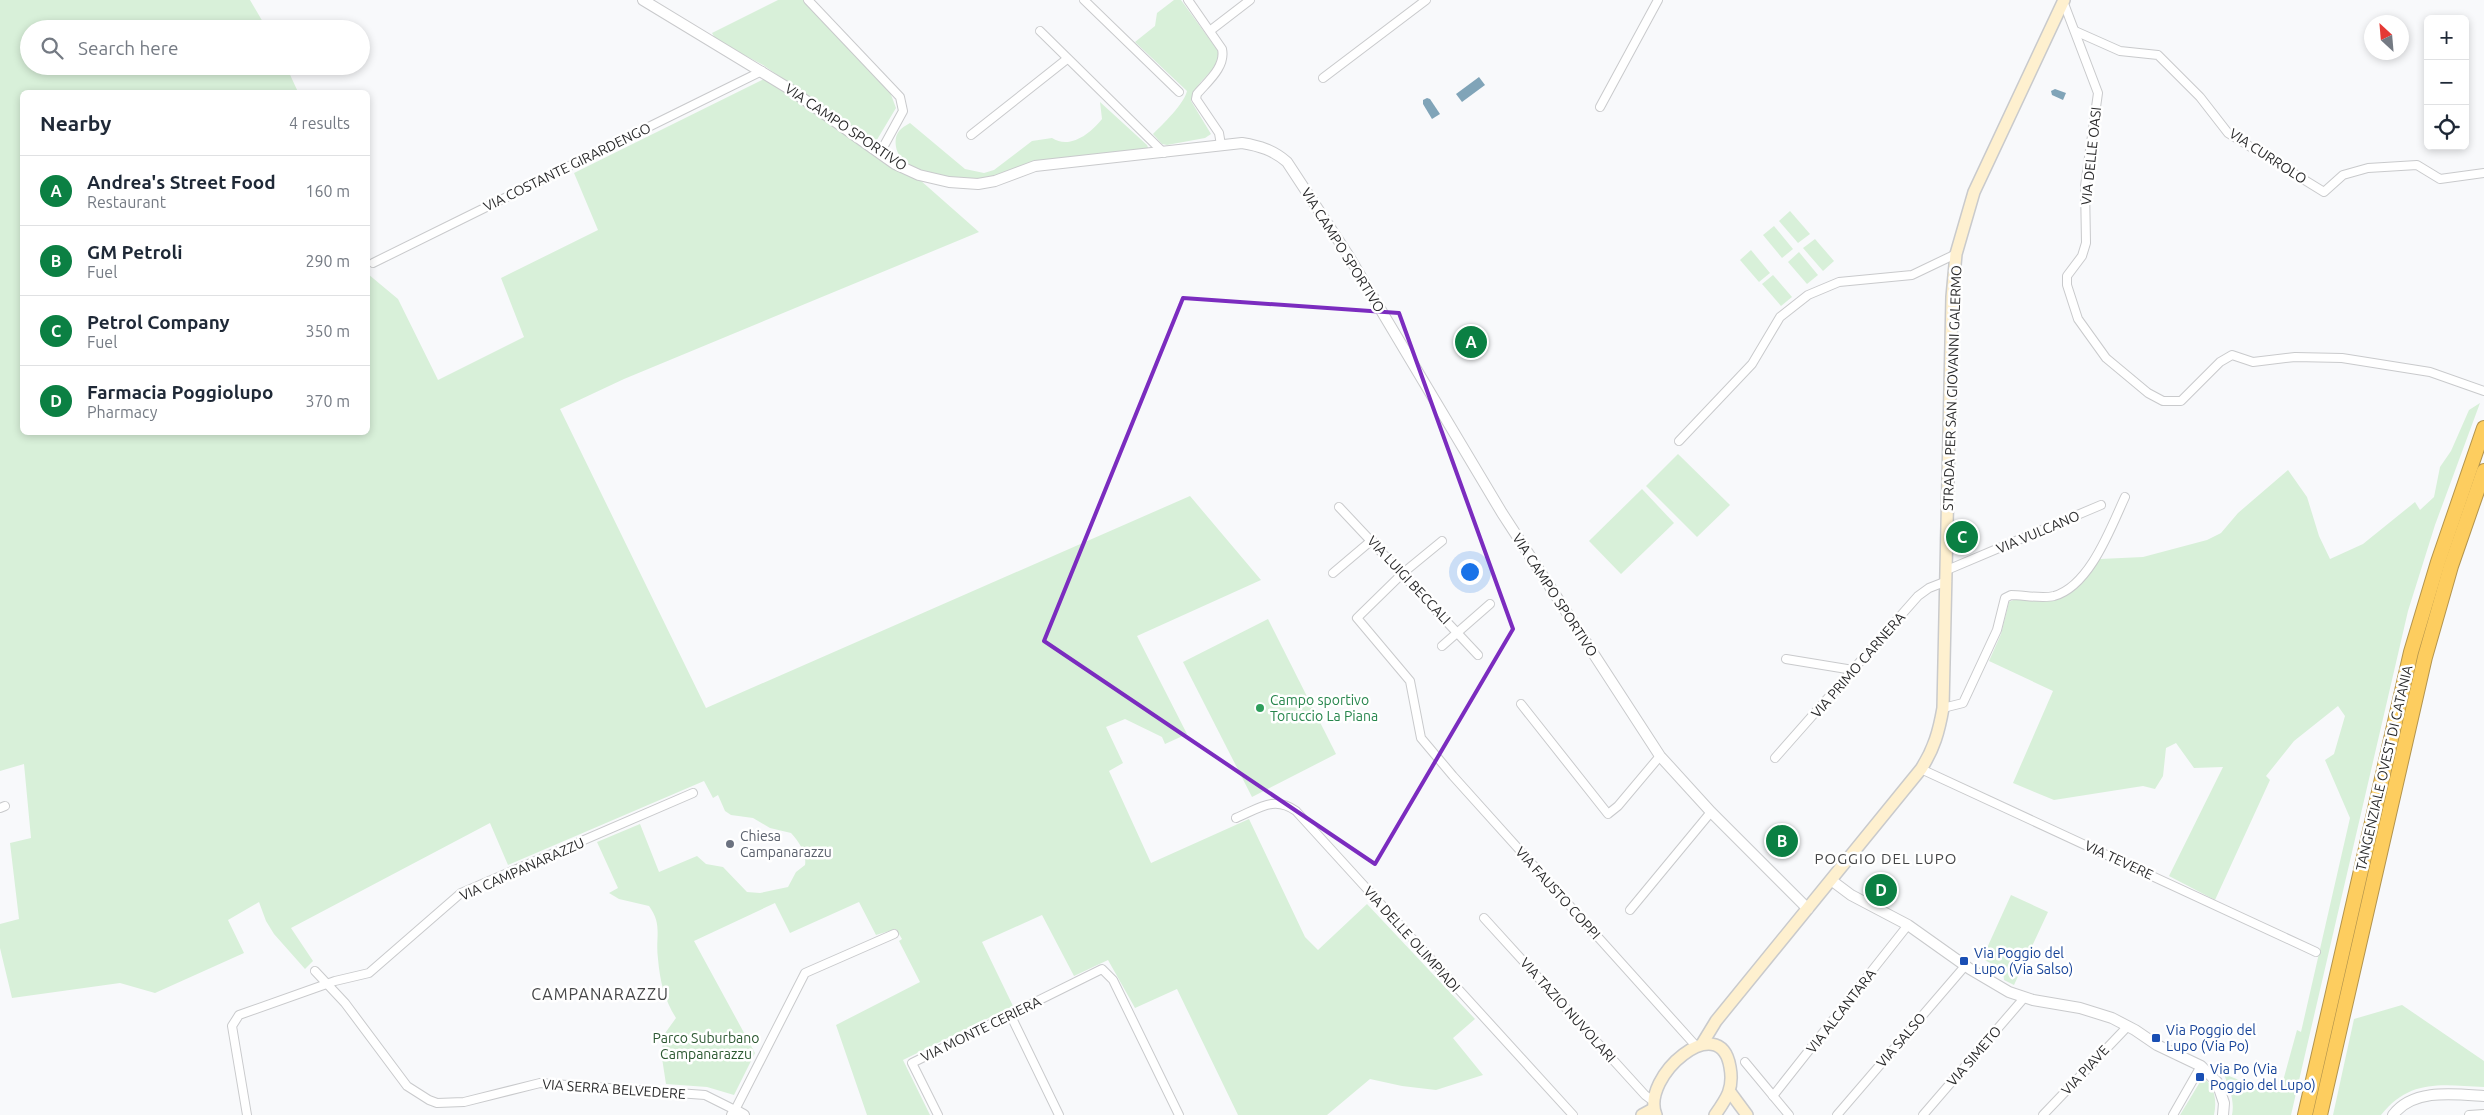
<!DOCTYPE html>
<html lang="en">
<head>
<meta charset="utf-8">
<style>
	body { margin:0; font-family:Ubuntu,sans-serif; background:#f2f2f3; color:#1f2937 }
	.controls { position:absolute; right:15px; top:15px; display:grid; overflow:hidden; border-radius:8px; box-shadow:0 2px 8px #0003 }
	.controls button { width:45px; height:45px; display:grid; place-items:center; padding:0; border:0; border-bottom:1px solid #e0e1e3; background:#fff; color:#1f2937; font:25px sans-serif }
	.compass { position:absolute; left:2364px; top:15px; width:45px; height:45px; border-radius:50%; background:#fff; box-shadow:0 2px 8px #0003; rotate:334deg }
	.you { position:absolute; left:1469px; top:571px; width:18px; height:18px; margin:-12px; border:4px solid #fff; border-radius:50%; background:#1a73e8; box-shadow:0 0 0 8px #1a73e833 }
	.badge { display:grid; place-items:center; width:32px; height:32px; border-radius:50%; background:#0b8043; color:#fff; font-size:16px; font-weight:700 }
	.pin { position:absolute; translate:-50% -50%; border:2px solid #fff; box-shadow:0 1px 5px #0006 }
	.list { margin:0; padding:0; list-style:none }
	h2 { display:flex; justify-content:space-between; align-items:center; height:65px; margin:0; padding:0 20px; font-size:21px }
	h2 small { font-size:16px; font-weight:400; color:#747a83 }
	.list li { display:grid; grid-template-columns:32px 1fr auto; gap:15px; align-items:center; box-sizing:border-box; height:70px; padding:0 20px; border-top:1px solid #e0e1e3 }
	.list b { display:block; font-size:19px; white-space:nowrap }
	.list p { margin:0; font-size:16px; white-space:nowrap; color:#747a83 }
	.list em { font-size:16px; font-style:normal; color:#747a83 }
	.icon { flex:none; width:28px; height:28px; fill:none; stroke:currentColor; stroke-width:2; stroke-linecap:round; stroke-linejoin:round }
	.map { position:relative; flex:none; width:2484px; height:1115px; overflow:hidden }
	.search { position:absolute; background:#fff; box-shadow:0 2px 8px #0003; left:20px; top:20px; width:350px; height:55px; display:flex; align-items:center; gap:12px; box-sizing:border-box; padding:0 18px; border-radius:28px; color:#747a83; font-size:19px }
	.panel { position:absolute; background:#fff; box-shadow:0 2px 8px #0003; left:20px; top:90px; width:350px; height:345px; border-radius:8px }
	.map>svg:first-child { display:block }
	.green { fill:#d8f0d9 }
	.water { fill:#80a4b8 }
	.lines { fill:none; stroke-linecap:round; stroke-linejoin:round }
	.minor-casing { stroke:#c9cacc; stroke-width:10 }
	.tertiary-casing { stroke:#c9cacc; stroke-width:12 }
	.secondary-casing { stroke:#c9cacc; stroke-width:14 }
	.motorway-casing { stroke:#b3944d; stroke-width:16 }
	.minor { stroke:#fff; stroke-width:8 }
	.tertiary { stroke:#fff; stroke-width:10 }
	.secondary { stroke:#fef0cf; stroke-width:11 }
	.motorway { stroke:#fdcd5f; stroke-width:14 }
	.marked { fill:none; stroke:#7b2cbf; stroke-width:4; stroke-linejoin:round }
	.leisure-dot { fill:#2e9e5b; stroke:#fff; stroke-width:2 }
	.worship-dot { fill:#6b7280; stroke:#fff; stroke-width:2 }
	.transit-dot { fill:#1a4fb4; stroke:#fff; stroke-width:2 }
	.labels { text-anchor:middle; stroke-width:5; stroke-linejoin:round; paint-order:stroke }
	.street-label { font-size:14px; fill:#2a2a2b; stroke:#fff }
	.leisure-label { font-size:14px; fill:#27864d; stroke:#fff; text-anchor:start }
	.worship-label { font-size:14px; fill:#5b616d; stroke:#fff; text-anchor:start }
	.transit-label { font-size:14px; fill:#164399; stroke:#fff; text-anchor:start }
	.park-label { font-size:14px; fill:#2c5831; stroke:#fff }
	.neighbourhood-label { font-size:15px; letter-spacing:1px; fill:#454647; stroke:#fff }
	.quarter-label { font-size:16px; letter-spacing:1px; fill:#454647; stroke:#fff }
</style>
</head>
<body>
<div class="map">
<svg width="2484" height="1115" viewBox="0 0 2484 1115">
	<rect width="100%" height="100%" fill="#f8f9fb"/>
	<g class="green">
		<path d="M0,0H250L267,29H29V66H286L298,92H22V432H368V274L398,299L438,380L524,337L501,278L598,230L574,173L764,79L920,180L979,232L624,379L560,409L706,708L1190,496L1261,580L1137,636L1187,734L1165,744L1162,737L1125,719L1106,727L1123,763L1109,771L1151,863L1249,819L1305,937L1318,950L1367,904L1475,1019L1453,1038L1483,1075L1436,1090L1402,1086L1370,1079L1327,1115H1238L1177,989L1135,1008L1108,960L1074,976L1042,915L982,942L1013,1006L903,1060L930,1115H867L836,1025L920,982L899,941L902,939L896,929L876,935L859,902L790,933L775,903L694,941L755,1053L734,1095L707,1087L666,1084L662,1058L663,1036L676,1018C664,999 660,981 658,959C655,937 663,925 649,906L619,899L609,893L618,888L597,842L640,824L659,872L697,856L706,864L723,867L747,892L760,893L788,887L796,872L805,865C807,853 799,842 791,833L770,828L753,818L731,815L725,811L718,795L713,798L704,781L508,865L490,823L291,928L313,961L305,969L274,934L266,921L259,902L228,920L244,953L155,993L120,983L12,998L0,948V924L19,919L10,843L31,838L24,764L0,771Z"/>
		<path d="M778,0H803L890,92L896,108L875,143L763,65L716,40L712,33Z"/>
		<path d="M1174,0H1181L1218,51C1220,73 1195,78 1191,101L1211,134L1205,138L1167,145L1162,144L1153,134C1163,124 1184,104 1187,91L1135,42L1155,26L1157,13Z"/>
		<path d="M1100,102L1147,145L1149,150C1111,157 1074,163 1036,170C1016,173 996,178 976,179C953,179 901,174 896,147C894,134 899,129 910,123L965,169L984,173L994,170L1032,141L1052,138C1070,150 1091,133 1102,119Z"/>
		<path d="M1790,211L1810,234L1798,243L1779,221Z"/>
		<path d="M1774,226L1793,249L1782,258L1763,235Z"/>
		<path d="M1815,239L1834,261L1823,271L1803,248Z"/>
		<path d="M1751,250L1770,273L1759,282L1740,260Z"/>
		<path d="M1799,252L1818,275L1807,284L1788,262Z"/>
		<path d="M1773,275L1792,297L1781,306L1762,284Z"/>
		<path d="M2480,403L2435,525L2408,611L2291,1115H2232C2235,1100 2229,1088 2224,1074L2262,1089L2280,1092L2297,1030L2301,1032L2350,818L2325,760L2334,754L2345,716L2338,706L2294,741L2266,776L2270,780L2215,900L2169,876L2223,767L2194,768L2176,743L2166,748L2163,776L2155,789L2143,786L2054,800L2013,783L2053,691L1989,661L2001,634L2009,602C2021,595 2033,602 2046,601C2069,599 2088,576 2100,559L2143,557L2207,540L2221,533L2238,513L2288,470L2307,497L2319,536L2330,559L2363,544L2415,502L2420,510L2434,497L2440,467L2451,451L2469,410Z"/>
		<path d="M1678,454L1730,505L1697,537L1646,486Z"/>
		<path d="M1642,489L1674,523L1621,574L1589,541Z"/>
		<path d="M1268,619L1336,754L1252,797L1183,662Z"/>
		<path d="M2011,895L2048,912L2014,985L2004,980L2003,969L1982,959Z"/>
		<path d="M2402,1005L2484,1061V1087C2443,1085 2410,1078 2381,1115H2333L2354,1019Z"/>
		<path d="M2203,1077C2215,1087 2217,1100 2214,1115H2180Z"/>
	</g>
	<g class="water">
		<path d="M1479,77L1485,85L1462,102L1456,94Z"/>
		<path d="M2055,89L2066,93L2063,100L2052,95L2051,91Z"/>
		<path d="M1427,98L1430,99L1440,114L1432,119L1423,104V100Z"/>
	</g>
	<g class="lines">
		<g class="minor-casing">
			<g id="minor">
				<path d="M808,0L900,97L903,111L880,153"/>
				<path d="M1084,0L1179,92"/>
				<path d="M1188,0L1222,49C1226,67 1207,82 1197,94L1196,99L1219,133L1221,145"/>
				<path d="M2063,1L2098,93L2085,186L2086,243L2082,256L2067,276V285L2078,319L2106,358L2148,393L2163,401H2181L2220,362L2232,355L2253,362L2295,357L2342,358L2430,372L2484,391"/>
				<path d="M1211,30L1250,0"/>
				<path d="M1040,31L1164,153"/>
				<path d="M2075,31L2120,51L2158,55L2200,97L2228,133L2324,192L2343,175L2368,168L2417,165L2440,179L2484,173"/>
				<path d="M1323,78L1426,0"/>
				<path d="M1600,107L1658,0"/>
				<path d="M971,135L1067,59"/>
				<path d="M373,263L762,71"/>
				<path d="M1679,441L1752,364L1780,317L1808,295L1839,282L1912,275L1956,254"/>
				<path d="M1339,507L1478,655"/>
				<path d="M1442,541L1403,573L1357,618L1410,681L1421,738L1453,776L1696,1046"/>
				<path d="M1947,570L2101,505"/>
				<path d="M1333,573L1372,540"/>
				<path d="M1442,646L1490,604"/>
				<path d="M1786,659L1853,670"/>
				<path d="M1521,704L1608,814L1618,806L1660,756"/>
				<path d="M1943,708L1963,703L1997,630L2005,598L2011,595C2023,595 2042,599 2054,596C2090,586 2111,527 2125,497"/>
				<path d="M1775,758L1918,596L1929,588L1947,581"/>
				<path d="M1921,769L2316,952"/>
				<path d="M0,808L5,806"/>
				<path d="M1236,818C1258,809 1274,795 1296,811L1573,1115"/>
				<path d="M1630,910L1711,812"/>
				<path d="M1484,918L1645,1095L1653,1101"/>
				<path d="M315,971L345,1003L407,1086L429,1100L437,1103L464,1102L540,1083L705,1095L735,1110L805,973L894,934"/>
				<path d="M1010,1014L1059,1115"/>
				<path d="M1745,1062L1789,1115"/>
				<path d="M1773,1096L1908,925"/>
				<path d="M247,1115L232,1026L239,1015L335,981L369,973L461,893L693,793"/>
				<path d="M938,1115L912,1063L1102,969L1113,980L1179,1115"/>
				<path d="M1837,1115L1965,966"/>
				<path d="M1923,1115L2024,998"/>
				<path d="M2043,1115L2128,1026"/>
				<path d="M2173,1115L2201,1066"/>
				<path d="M2469,1115L2484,1114"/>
			</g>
		</g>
		<g class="tertiary-casing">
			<g id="tertiary">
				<path d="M643,0L788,88L895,164L919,175L949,182L978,184L995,181L1035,166L1242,143C1260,146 1273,150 1287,162L1348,255L1502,513L1660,756L1711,812L1808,909"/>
				<path d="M1831,880L1851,895L1908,925L1970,969L2009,992L2033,1000L2080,1008L2112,1018L2135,1030L2157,1045L2201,1066L2217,1082L2224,1103L2223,1115"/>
				<path d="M732,1115L735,1110L744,1115"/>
				<path d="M2393,1115C2413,1088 2455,1094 2484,1096"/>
			</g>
		</g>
		<g class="secondary-casing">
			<g id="secondary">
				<path d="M1702,1044L1716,1021L1921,769C1934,749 1939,731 1943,708L1952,297L1956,254L1974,192L2064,0"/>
				<path d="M1730,1092L1747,1115"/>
				<path d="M1642,1115L1653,1109"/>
				<path d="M1656,1115C1640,1077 1720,1008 1730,1067C1734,1088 1727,1098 1715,1115"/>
			</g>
		</g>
		<g class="motorway-casing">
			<g id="motorway">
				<path d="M2305,1115L2411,652L2438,562L2484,428"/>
				<path d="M2320,1115L2425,657L2451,566L2484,471"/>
			</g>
		</g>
		<use href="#minor" class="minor"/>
		<use href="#tertiary" class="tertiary"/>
		<use href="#secondary" class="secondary"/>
		<use href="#motorway" class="motorway"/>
	</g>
	<path class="marked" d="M1183,298L1399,313L1513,629L1375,864L1044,641Z"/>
	<circle class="leisure-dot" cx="1260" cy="708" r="5"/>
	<circle class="worship-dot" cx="730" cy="844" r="5"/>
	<g class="transit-dot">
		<rect x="1959" y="956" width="10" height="10" rx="2.5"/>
		<rect x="2151" y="1033" width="10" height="10" rx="2.5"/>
		<rect x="2195" y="1072" width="10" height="10" rx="2.5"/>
	</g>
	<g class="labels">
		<g class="street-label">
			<text transform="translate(846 127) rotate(34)" y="5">VIA CAMPO SPORTIVO</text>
			<text transform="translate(2091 156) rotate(-84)" y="5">VIA DELLE OASI</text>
			<text transform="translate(2268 156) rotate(33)" y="5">VIA CURROLO</text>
			<text transform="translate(567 167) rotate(-26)" y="5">VIA COSTANTE GIRARDENGO</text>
			<text transform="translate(1343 250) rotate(58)" y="5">VIA CAMPO SPORTIVO</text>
			<text transform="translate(1952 388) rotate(-88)" y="5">STRADA PER SAN GIOVANNI GALERMO</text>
			<text transform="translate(2038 532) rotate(-23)" y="5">VIA VULCANO</text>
			<text transform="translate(1409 580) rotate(47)" y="5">VIA LUIGI BECCALI</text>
			<text transform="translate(1555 595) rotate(57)" y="5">VIA CAMPO SPORTIVO</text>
			<text transform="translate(1858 665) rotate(-49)" y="5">VIA PRIMO CARNERA</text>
			<text transform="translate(2384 768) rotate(-77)" y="5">TANGENZIALE OVEST DI CATANIA</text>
			<text transform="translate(2119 860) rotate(25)" y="5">VIA TEVERE</text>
			<text transform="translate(522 869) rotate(-24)" y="5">VIA CAMPANARAZZU</text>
			<text transform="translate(1558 893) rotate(48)" y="5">VIA FAUSTO COPPI</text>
			<text transform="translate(1412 939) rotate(48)" y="5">VIA DELLE OLIMPIADI</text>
			<text transform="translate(1568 1010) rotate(48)" y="5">VIA TAZIO NUVOLARI</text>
			<text transform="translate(1841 1011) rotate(-52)" y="5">VIA ALCANTARA</text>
			<text transform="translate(981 1029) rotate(-26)" y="5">VIA MONTE CERIERA</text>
			<text transform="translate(1901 1040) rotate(-49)" y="5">VIA SALSO</text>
			<text transform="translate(1974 1056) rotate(-49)" y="5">VIA SIMETO</text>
			<text transform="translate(2085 1070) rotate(-47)" y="5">VIA PIAVE</text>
			<text transform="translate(614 1089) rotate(4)" y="5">VIA SERRA BELVEDERE</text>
		</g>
		<g class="leisure-label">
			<text x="1270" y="705">Campo sportivo<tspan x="1270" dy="16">Toruccio La Piana</tspan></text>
		</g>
		<g class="worship-label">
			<text x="740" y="841">Chiesa<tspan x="740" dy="16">Campanarazzu</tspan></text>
		</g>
		<g class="transit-label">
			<text x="1974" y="958">Via Poggio del<tspan x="1974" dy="16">Lupo (Via Salso)</tspan></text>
			<text x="2166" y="1035">Via Poggio del<tspan x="2166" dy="16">Lupo (Via Po)</tspan></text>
			<text x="2210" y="1074">Via Po (Via<tspan x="2210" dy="16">Poggio del Lupo)</tspan></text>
		</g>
		<g class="park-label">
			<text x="706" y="1043">Parco Suburbano<tspan x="706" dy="16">Campanarazzu</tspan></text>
		</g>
		<g class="neighbourhood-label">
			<text x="1886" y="864">POGGIO DEL LUPO</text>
		</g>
		<g class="quarter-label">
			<text x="600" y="1000">CAMPANARAZZU</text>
		</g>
	</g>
</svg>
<div class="controls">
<button>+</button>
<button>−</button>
<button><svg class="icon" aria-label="locate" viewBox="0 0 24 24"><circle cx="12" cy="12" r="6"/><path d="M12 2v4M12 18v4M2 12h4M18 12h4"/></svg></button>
</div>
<svg class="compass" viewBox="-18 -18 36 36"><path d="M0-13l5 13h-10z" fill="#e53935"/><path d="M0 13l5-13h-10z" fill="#747a83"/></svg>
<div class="you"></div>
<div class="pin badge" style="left:1471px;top:342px">A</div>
<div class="pin badge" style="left:1782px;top:841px">B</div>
<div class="pin badge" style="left:1962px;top:537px">C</div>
<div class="pin badge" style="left:1881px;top:890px">D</div>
<div class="search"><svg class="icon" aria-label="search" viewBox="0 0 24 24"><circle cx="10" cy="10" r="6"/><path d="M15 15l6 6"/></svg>Search here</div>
<section class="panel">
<h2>Nearby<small>4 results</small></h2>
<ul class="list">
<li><span class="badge">A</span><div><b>Andrea's Street Food</b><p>Restaurant</p></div><em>160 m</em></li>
<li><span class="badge">B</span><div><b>GM Petroli</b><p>Fuel</p></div><em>290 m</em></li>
<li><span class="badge">C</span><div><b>Petrol Company</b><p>Fuel</p></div><em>350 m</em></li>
<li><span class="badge">D</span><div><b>Farmacia Poggiolupo</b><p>Pharmacy</p></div><em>370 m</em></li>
</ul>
</section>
</div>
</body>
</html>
